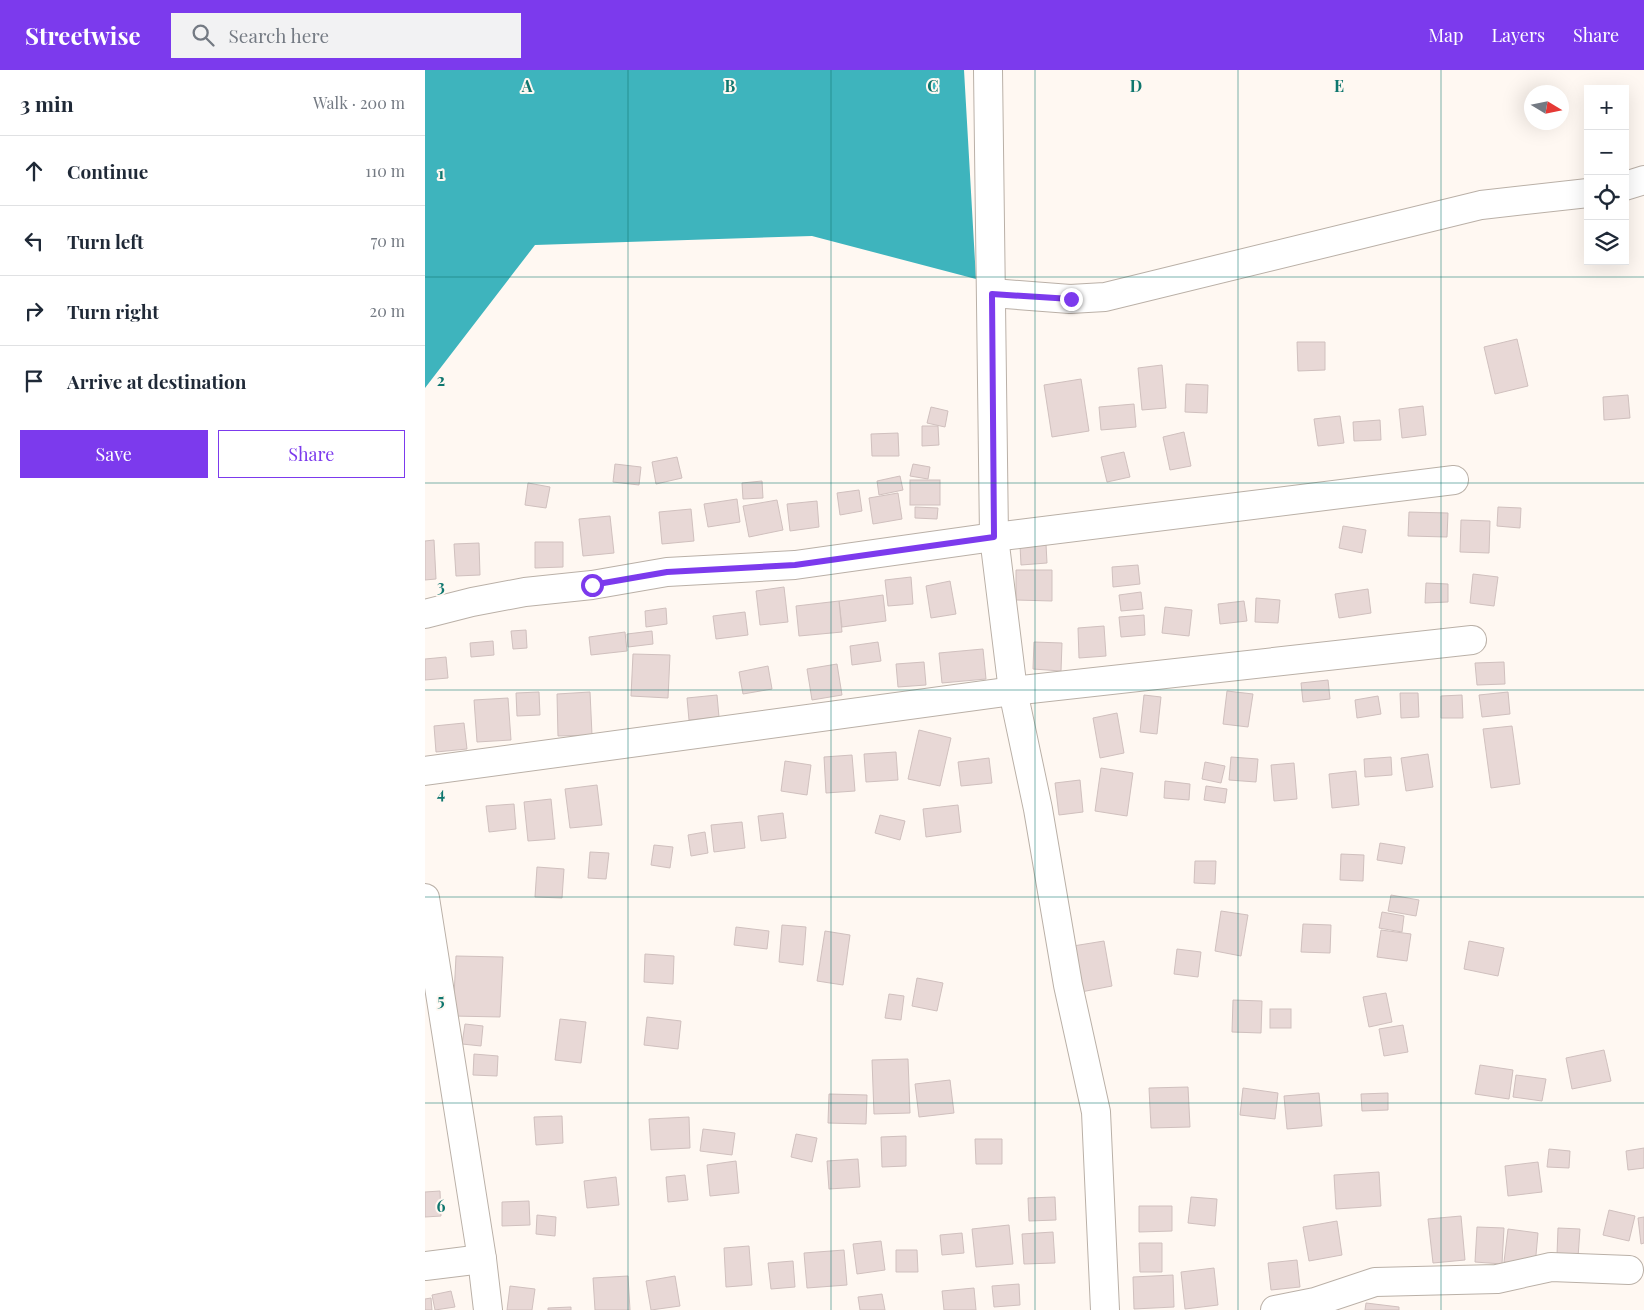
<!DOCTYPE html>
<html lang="en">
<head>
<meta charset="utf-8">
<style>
	body { margin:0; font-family:"Playfair Display",serif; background:#f2f2f3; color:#1f2937 }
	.controls { position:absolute; right:15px; top:15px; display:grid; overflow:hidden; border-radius:0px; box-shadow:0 5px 20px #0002 }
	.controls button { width:45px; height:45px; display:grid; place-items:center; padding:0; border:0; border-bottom:1px solid #e0e1e3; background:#fff; color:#1f2937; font:25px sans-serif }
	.compass { position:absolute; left:1099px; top:15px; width:45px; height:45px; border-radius:50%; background:#fff; box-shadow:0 5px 20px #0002; rotate:100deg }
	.stop { position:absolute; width:15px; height:15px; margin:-11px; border:4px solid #7c3aed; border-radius:50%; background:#fff }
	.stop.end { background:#7c3aed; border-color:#fff; box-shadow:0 1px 5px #0008 }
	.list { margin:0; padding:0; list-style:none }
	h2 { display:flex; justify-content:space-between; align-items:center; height:65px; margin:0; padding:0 20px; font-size:21px }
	h2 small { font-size:16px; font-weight:400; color:#747a83 }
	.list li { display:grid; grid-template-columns:32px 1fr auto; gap:15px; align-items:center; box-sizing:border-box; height:70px; padding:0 20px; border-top:1px solid #e0e1e3 }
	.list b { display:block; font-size:19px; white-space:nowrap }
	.list em { font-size:16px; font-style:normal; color:#747a83 }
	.actions { display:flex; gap:10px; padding:15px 20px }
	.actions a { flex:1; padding:11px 0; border:1px solid #7c3aed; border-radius:0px; text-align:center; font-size:18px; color:#7c3aed }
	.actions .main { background:#7c3aed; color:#fff }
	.icon { flex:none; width:28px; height:28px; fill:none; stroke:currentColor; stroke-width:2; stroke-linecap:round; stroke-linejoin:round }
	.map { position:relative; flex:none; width:1219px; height:1240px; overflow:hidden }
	header { display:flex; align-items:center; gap:30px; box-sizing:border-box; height:70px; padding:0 25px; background:#7c3aed; color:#fff }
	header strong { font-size:24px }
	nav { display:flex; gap:28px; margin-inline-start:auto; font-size:18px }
	.search { width:350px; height:45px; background:#f2f2f3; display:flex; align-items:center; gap:12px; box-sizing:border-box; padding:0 18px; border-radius:0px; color:#747a83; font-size:19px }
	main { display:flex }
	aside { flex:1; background:#fff }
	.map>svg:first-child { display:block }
	.water { fill:#3eb4bd }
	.building { fill:#e8d8d6; stroke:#d0c0be }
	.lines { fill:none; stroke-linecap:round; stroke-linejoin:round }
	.minor-casing { stroke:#bab0a7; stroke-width:30 }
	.minor { stroke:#fff; stroke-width:28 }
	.route { stroke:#7c3aed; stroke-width:6 }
	.grid { fill:none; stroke:#0f766e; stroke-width:1; stroke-opacity:0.55 }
	.grid-label { font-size:16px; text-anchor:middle; font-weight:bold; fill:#0f766e; stroke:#fff8f2; stroke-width:4; stroke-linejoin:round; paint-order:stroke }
</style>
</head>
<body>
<header>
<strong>Streetwise</strong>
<div class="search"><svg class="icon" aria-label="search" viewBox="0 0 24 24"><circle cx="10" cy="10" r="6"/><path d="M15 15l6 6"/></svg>Search here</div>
<nav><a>Map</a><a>Layers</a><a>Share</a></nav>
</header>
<main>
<aside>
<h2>3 min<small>Walk · 200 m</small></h2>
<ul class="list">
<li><svg class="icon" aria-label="ahead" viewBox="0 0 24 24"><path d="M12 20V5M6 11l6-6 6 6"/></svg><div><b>Continue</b></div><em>110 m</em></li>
<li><svg class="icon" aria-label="left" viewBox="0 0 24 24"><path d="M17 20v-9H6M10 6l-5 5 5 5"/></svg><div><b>Turn left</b></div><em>70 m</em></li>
<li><svg class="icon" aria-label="right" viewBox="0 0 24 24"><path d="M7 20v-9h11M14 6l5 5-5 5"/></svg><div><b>Turn right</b></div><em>20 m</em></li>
<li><svg class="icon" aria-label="arrive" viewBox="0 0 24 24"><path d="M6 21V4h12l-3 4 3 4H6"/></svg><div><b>Arrive at destination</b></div></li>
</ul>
<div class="actions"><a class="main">Save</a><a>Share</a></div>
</aside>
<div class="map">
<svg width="1219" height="1240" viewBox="0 0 1219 1240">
	<rect width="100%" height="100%" fill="#fff8f2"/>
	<path class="water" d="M0,0H539L551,209L387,166L110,175L0,318Z"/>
	<g class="building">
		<path d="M1092,269L1103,316L1070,324L1059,277Z"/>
		<path d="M872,272H900V300L873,301Z"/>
		<path d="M737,295L741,338L717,340L713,298Z"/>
		<path d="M656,309L664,361L627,367L619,315Z"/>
		<path d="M761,314L783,315L782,343L760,342Z"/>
		<path d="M1203,325L1205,348L1179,350L1178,327Z"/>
		<path d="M709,334L711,357L676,360L674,337Z"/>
		<path d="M998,336L1001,365L977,368L974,339Z"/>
		<path d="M506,337L523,341L520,357L502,353Z"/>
		<path d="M915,346L919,373L893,376L889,349Z"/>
		<path d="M955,350L956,370L929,371L928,352Z"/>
		<path d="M497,356H513L514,375L497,376Z"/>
		<path d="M759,362L766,396L745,400L738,367Z"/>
		<path d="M473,363L474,386H447L446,364Z"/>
		<path d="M699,382L705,407L682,412L676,387Z"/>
		<path d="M252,387L257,408L231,414L227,392Z"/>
		<path d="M190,394L216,397L214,415L188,412Z"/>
		<path d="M488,394L505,397L503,409L485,406Z"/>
		<path d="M475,406L478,420L454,425L452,411Z"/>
		<rect x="485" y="410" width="30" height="25"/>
		<path d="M337,411L338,428L318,429L317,413Z"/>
		<path d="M103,413L125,417L121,438L100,435Z"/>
		<path d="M434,420L437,441L415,445L412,423Z"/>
		<path d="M473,423L477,449L448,454L444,428Z"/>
		<path d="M312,429L315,452L283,457L279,434Z"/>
		<path d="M352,430L358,460L324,467L318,436Z"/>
		<path d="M392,431L394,457L365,461L362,434Z"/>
		<path d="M490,437L513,438L512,449L490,448Z"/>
		<path d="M1073,437L1096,438L1095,458L1072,456Z"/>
		<path d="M266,439L269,471L237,474L234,442Z"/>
		<path d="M984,442L1023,443L1022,467L983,466Z"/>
		<path d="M185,446L189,483L158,486L154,449Z"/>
		<path d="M1036,450L1065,451L1064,483L1035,482Z"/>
		<path d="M918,456L941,460L937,483L914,478Z"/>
		<path d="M9,470L11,509L0,510V471Z"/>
		<path d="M110,472H138V497L110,498Z"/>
		<path d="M54,473L55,505L31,506L29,474Z"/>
		<path d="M621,474L622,493L596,495L595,475Z"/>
		<path d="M713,495L715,514L688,517L687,497Z"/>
		<path d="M591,500H627V531L591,530Z"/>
		<path d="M1048,504L1073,507L1069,536L1045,533Z"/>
		<path d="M486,507L488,534L463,536L460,510Z"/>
		<path d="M525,511L531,544L506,548L501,516Z"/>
		<path d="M1001,513L1023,514V532L1000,533Z"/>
		<path d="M359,517L363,552L335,555L331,521Z"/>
		<path d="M943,519L946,543L914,548L910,524Z"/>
		<path d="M716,522L718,539L696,541L694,525Z"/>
		<path d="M458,525L461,551L417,557L414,531Z"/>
		<path d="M831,528L855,530L853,553L830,552Z"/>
		<path d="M414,531L417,562L374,566L371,536Z"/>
		<path d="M819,531L822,551L795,554L793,534Z"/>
		<path d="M740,537L767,540L764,566L737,563Z"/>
		<path d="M241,538L242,554L221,557L220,541Z"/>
		<path d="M320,542L323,565L291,569L288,546Z"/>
		<path d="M719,545L720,565L696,567L694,547Z"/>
		<path d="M679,556L681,586L654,588L653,558Z"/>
		<path d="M101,560L102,578L88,579L86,561Z"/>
		<path d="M227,561L228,574L203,577L202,564Z"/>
		<path d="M200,562L202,581L166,585L164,567Z"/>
		<path d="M68,571L69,585L46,587L45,573Z"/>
		<path d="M453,572L456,591L427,595L425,576Z"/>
		<path d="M609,572L637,573L636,601L608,599Z"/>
		<path d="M558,579L561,609L517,613L514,583Z"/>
		<path d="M208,584L245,585L243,628L206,626Z"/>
		<path d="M21,587L23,608L0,610V589Z"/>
		<path d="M499,592L501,615L473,617L471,594Z"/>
		<path d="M1079,592L1080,614L1052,615L1050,593Z"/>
		<path d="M412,594L417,625L387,630L382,599Z"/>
		<path d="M343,596L347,619L318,624L314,602Z"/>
		<path d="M903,610L905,629L878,632L876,613Z"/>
		<path d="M802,621L828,624L823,657L798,654Z"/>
		<path d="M114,622L115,645L92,646L91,623Z"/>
		<path d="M165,622L167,665L133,666L132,624Z"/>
		<path d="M1083,622L1085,644L1057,647L1054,625Z"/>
		<path d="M975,623H993L994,647L976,648Z"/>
		<path d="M292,625L294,647L264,650L262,628Z"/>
		<path d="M719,625L736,627L732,664L715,662Z"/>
		<path d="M1037,625L1038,648H1016V626Z"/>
		<path d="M953,626L956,644L932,648L930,630Z"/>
		<path d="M83,628L86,670L52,672L49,630Z"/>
		<path d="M692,643L699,683L675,688L668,648Z"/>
		<path d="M39,653L42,679L11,682L9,656Z"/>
		<path d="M1087,656L1095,714L1066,718L1058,659Z"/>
		<path d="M494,660L526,668L515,716L483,709Z"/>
		<path d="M471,682L473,710L441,712L439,684Z"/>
		<path d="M1003,684L1008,717L981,721L976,688Z"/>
		<path d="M427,685L430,721L401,723L399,687Z"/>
		<path d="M806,687L833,689L831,712L804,710Z"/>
		<path d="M966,687L967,705L940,707L939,689Z"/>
		<path d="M564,688L567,713L536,716L533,692Z"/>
		<path d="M360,691L386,695L382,725L356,721Z"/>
		<path d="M780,692L800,696L796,713L777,709Z"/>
		<path d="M869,693L872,729L849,731L846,695Z"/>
		<path d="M676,698L708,703L702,746L670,741Z"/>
		<path d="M931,701L934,735L907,738L904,704Z"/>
		<path d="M655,710L658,742L634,745L630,713Z"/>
		<path d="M740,711L765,714L764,730L739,728Z"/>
		<path d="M172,715L177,755L145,758L140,719Z"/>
		<path d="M781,716L802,719L800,733L779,730Z"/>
		<path d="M126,729L130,769L103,771L99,732Z"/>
		<path d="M89,734L91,759L64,762L61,736Z"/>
		<path d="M533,735L536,762L501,767L498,739Z"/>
		<path d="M358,743L361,768L336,771L333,746Z"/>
		<path d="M455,745L480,751L475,770L450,763Z"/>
		<path d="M317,752L320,778L289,782L286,755Z"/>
		<path d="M280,762L283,783L266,786L263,765Z"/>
		<path d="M955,773L980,777L977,794L952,790Z"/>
		<path d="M229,775L248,777L245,798L226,795Z"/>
		<path d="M165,782L184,783L181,809L163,808Z"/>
		<path d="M916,784L939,785L938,811L915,810Z"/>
		<path d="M770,791H791L790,814L769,813Z"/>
		<path d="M112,797L139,799L137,828L110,827Z"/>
		<path d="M966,825L994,830L991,846L963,841Z"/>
		<path d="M796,841L823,845L816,886L790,881Z"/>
		<path d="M957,842L979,846L977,862L954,858Z"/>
		<path d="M878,854L906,855L905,883L876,882Z"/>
		<path d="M357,855L381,857L378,895L354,892Z"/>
		<path d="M311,857L344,861L342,879L309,875Z"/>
		<path d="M956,860L986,864L982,891L952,887Z"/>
		<path d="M400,861L425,865L418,915L392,911Z"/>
		<path d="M679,871L687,916L656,922L648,876Z"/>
		<path d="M1044,871L1079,878L1073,906L1039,899Z"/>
		<path d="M752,879L776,882L773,907L749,904Z"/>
		<path d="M220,884L249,886L248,914L219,912Z"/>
		<path d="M31,886L78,887L75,947L28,946Z"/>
		<path d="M492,908L518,913L512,941L487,936Z"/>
		<path d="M961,923L967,952L944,957L938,927Z"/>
		<path d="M464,924L479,926L476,950L460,948Z"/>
		<path d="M808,930L837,931L836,963L807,962Z"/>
		<rect x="845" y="939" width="21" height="19"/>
		<path d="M222,947L256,951L253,979L219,975Z"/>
		<path d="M135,949L161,952L156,993L130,990Z"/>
		<path d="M40,954L58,956L56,976L37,974Z"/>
		<path d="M978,955L983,982L959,986L954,959Z"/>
		<path d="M1179,980L1186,1011L1147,1019L1141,988Z"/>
		<path d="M49,984L73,986L72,1006L48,1005Z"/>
		<path d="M483,989L485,1043L449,1044L447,990Z"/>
		<path d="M1055,995L1088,1000L1084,1029L1050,1024Z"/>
		<path d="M1091,1005L1121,1009L1117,1031L1088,1027Z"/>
		<path d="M525,1010L529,1043L494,1047L490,1014Z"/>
		<path d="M763,1017L765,1057L726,1058L724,1018Z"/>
		<path d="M818,1018L853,1023L850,1049L815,1045Z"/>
		<path d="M894,1023L897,1056L862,1059L859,1026Z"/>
		<path d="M963,1023V1040L937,1041L936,1024Z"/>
		<path d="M404,1024L442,1025L441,1054L403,1053Z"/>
		<path d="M137,1046L138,1073L111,1075L109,1047Z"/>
		<path d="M264,1047L265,1078L226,1080L224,1049Z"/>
		<path d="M278,1059L310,1063L307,1085L275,1081Z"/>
		<path d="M371,1064L392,1068L387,1092L366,1087Z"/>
		<path d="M481,1066V1096L457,1097L456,1067Z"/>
		<path d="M550,1069H577V1094H551Z"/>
		<path d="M1219,1078V1098L1203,1100L1201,1081Z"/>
		<path d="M1124,1079L1145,1081L1144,1098L1122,1097Z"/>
		<path d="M433,1089L435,1117L404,1119L402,1091Z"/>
		<path d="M311,1091L314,1123L285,1126L282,1095Z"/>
		<path d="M1113,1092L1117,1122L1083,1126L1080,1096Z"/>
		<path d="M954,1102L956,1136L911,1139L909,1105Z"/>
		<path d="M260,1105L263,1130L243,1132L241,1107Z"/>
		<path d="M191,1107L194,1135L162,1138L159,1111Z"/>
		<path d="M15,1121L16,1146L0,1147V1122Z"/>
		<path d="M630,1127L631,1150L604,1151L603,1128Z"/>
		<path d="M766,1127L792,1129L790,1156L763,1153Z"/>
		<path d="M104,1131L105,1155L77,1156V1132Z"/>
		<path d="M714,1136H747V1161L714,1162Z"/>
		<path d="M1184,1140L1210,1146L1204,1171L1178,1165Z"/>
		<path d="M112,1145L131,1147L130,1166L111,1164Z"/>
		<path d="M1036,1146L1040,1190L1008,1193L1003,1149Z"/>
		<path d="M1219,1147V1173L1216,1174L1213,1148Z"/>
		<path d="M912,1151L917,1185L884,1191L878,1157Z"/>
		<path d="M584,1155L588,1194L551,1197L547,1159Z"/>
		<path d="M1052,1157L1079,1158L1077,1194L1050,1192Z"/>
		<path d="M1133,1158L1155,1159L1153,1187L1132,1185Z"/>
		<path d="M1083,1159L1113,1163L1110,1196L1079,1192Z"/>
		<path d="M628,1162L630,1193L599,1194L597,1164Z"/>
		<path d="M537,1163L539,1183L517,1185L515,1165Z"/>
		<path d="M456,1171L460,1200L432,1204L428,1174Z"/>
		<path d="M714,1173H737V1202H715Z"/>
		<path d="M324,1176L327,1215L301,1217L299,1178Z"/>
		<path d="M419,1180L422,1215L382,1218L379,1183Z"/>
		<path d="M471,1180H492L493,1202H471Z"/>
		<path d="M872,1190L875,1217L846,1220L843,1193Z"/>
		<path d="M368,1191L370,1217L346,1219L343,1193Z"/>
		<path d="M789,1198L793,1235L760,1239L756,1202Z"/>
		<path d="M748,1205L749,1237L709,1239L708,1207Z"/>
		<path d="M203,1206L205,1240H170L168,1208Z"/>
		<path d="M250,1206L255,1236L226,1240L221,1211Z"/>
		<path d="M594,1214L595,1235L569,1237L567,1216Z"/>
		<path d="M85,1216L110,1219L107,1240H82Z"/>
		<path d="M549,1218L551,1240H519L517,1221Z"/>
		<path d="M26,1221L30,1237L10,1240L7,1225Z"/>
		<path d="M457,1224L460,1240H435L433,1227Z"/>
		<path d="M6,1228L7,1240H0V1229Z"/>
		<path d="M941,1233L974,1237V1240H940Z"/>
		<path d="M146,1237V1240H123V1238Z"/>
	</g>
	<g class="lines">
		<g class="minor-casing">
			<g id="minor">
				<path d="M563,0L569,467L588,621L613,739L643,915L671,1042L680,1240"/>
				<path d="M1200,116L1219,110"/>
				<path d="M567,223L645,229L680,227L1056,135L1163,123"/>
				<path d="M0,544L47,532L100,522L167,515L242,502L370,495L569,467L1029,410"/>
				<path d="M0,701L588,621L1047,570"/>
				<path d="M0,828L57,1189L63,1240"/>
				<path d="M0,1196L57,1189"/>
				<path d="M850,1240L890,1232L950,1212L1072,1209L1126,1197L1204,1200"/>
			</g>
		</g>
		<use href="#minor" class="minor"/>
	</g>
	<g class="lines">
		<path class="route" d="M167,515L242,502L370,495L569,467L567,224L646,229"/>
	</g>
	<path class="grid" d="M203,0V1240M406,0V1240M610,0V1240M813,0V1240M1016,0V1240M0,207H1219M0,413H1219M0,620H1219M0,827H1219M0,1033H1219"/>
	<g class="grid-label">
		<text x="102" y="22">A</text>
		<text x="305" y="22">B</text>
		<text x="508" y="22">C</text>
		<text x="711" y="22">D</text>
		<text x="914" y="22">E</text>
		<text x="16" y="109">1</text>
		<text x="16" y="316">2</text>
		<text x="16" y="522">3</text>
		<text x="16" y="729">4</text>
		<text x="16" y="936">5</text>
		<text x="16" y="1142">6</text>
	</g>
</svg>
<div class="controls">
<button>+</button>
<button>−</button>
<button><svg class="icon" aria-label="locate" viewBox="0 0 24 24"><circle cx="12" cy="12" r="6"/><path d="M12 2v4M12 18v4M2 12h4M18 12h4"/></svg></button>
<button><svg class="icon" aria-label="layers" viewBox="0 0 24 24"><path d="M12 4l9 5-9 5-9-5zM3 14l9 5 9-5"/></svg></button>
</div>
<svg class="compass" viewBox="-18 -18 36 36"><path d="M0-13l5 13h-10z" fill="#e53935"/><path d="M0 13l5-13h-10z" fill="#747a83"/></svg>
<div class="stop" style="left:167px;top:515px"></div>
<div class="stop end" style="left:646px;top:229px"></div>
</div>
</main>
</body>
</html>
